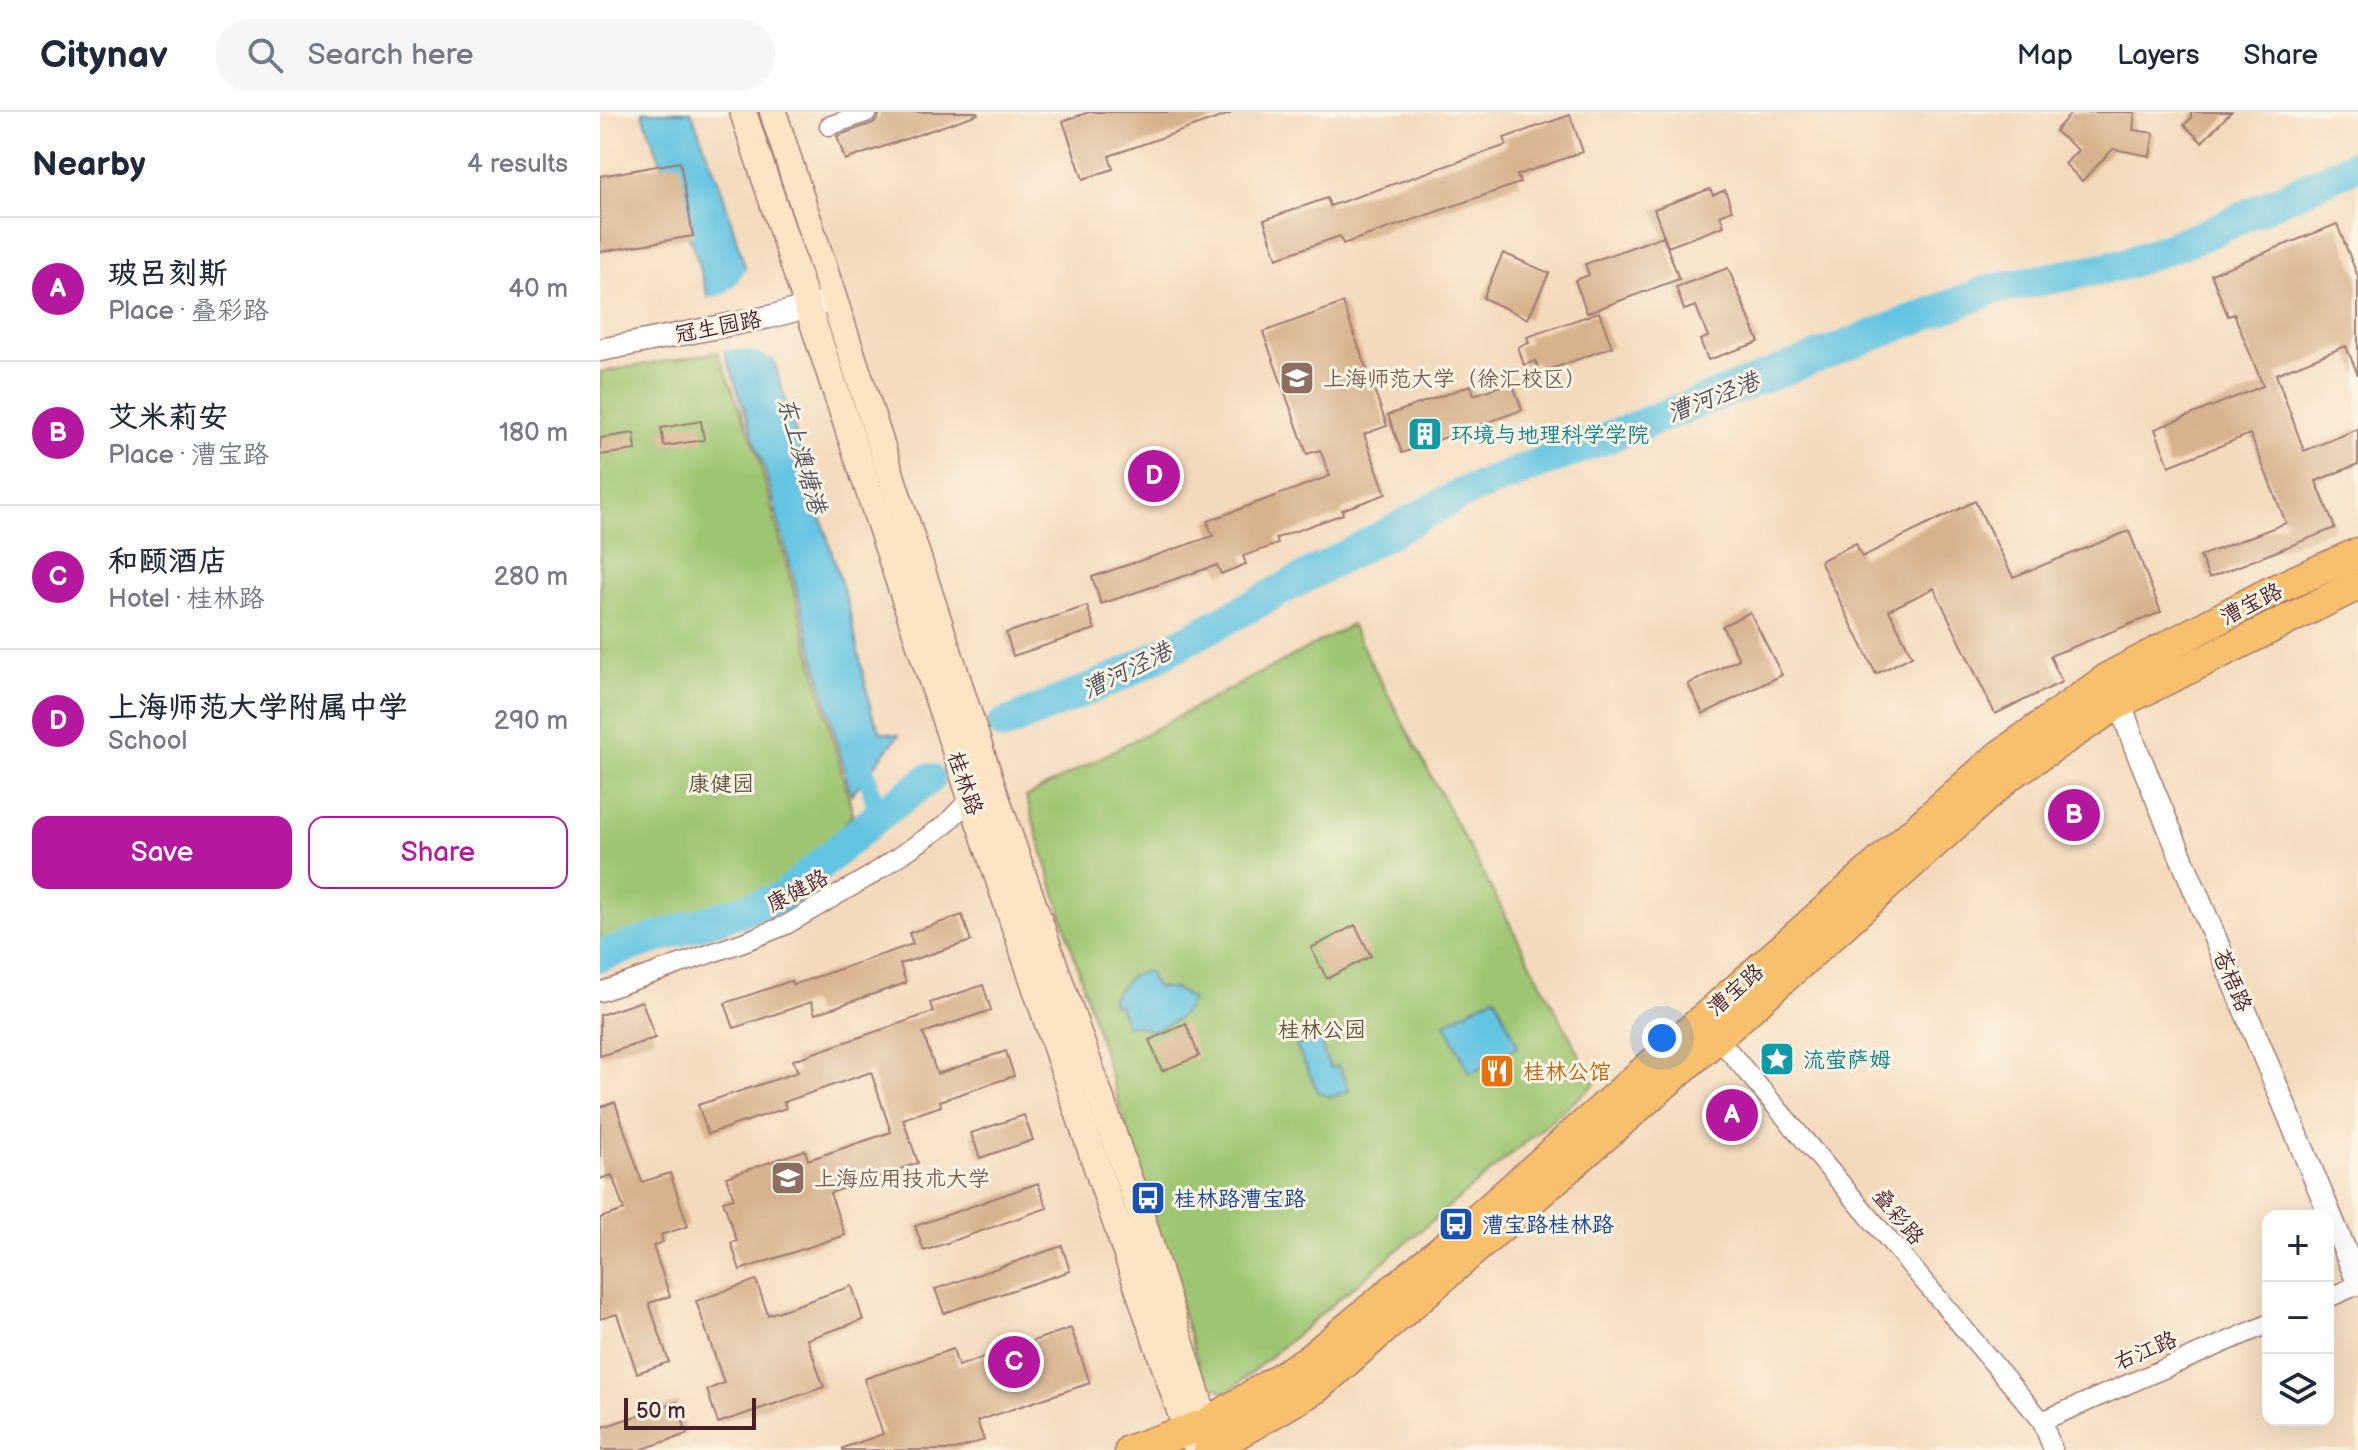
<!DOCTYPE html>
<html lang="en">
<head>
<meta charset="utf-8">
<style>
	body { margin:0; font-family:"Balsamiq Sans","LXGW WenKai TC",sans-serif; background:#f6f6f7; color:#1f2937 }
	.controls { position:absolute; right:24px; bottom:24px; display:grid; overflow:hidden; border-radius:16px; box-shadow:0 8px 32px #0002 }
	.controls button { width:72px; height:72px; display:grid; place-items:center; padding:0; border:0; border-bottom:2px solid #e0e1e3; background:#fff; color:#1f2937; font:40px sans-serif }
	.scale { position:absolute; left:24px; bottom:20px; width:132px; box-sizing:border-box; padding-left:8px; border:4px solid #4a1f2b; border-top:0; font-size:22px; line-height:28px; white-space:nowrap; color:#4a1f2b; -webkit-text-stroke:6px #fcf5e5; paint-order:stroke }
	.you { position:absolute; left:1062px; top:926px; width:28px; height:28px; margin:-20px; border:6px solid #fff; border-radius:50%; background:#1a73e8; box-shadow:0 0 0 12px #1a73e833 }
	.badge { display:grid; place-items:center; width:52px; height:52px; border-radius:50%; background:#b5179e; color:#fff; font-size:26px; font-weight:700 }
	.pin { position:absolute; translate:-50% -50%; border:4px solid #fff; box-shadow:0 2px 8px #0006 }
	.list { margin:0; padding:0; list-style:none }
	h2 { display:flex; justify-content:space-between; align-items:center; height:104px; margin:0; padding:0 32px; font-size:34px }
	h2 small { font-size:26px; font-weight:400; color:#747a83 }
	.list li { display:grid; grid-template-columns:52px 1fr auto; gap:24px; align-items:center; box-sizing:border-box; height:144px; padding:0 32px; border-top:2px solid #e0e1e3 }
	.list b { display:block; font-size:30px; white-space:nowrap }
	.list p { margin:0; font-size:26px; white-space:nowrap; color:#747a83 }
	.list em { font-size:26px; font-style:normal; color:#747a83 }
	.actions { display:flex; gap:16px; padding:24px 32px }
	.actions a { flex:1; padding:18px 0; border:2px solid #b5179e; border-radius:16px; text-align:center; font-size:28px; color:#b5179e }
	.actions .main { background:#b5179e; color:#fff }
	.icon { flex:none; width:44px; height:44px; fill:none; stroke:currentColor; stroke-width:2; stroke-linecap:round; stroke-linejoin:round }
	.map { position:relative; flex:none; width:1758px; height:1338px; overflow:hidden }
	header { display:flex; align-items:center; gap:48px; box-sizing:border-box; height:112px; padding:0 40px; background:#fff; border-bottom:2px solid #e0e1e3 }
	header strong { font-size:38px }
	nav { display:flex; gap:44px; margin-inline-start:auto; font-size:28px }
	.search { width:560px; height:72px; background:#f6f6f7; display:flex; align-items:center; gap:20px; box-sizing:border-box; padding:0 28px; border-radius:44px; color:#747a83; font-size:30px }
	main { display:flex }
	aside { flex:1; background:#fff }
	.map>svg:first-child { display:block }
	.green { fill:#9ec571; stroke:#74724e; stroke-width:2 }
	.water { fill:#64c4e2; stroke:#577286; stroke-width:2 }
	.pier { fill:#f4dabc }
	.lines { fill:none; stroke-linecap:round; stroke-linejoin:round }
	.canal { stroke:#64c4e2; stroke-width:18 }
	.river { stroke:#64c4e2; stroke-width:32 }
	.building { fill:#d7b28c }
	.minor-casing { stroke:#9f7c74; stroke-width:21 }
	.tertiary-casing { stroke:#9f7c74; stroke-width:25 }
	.secondary-casing { stroke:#9f7c74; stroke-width:29 }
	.primary-casing { stroke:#9f7c74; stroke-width:33 }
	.minor { stroke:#fff; stroke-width:18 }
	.tertiary { stroke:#fff; stroke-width:22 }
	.secondary { stroke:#fce5c4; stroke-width:26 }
	.primary { stroke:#f8bf6c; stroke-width:30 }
	.labels { text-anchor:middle; stroke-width:6; stroke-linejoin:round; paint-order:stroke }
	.street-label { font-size:22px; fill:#4a1f2b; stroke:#fcf5e5 }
	.education-label { font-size:22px; fill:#785e54; stroke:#fcf5e5; text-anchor:start }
	.culture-label { font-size:22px; fill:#0d838f; stroke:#fcf5e5; text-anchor:start }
	.park-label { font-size:22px; fill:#635140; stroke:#fcf5e5 }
	.food-label { font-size:22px; fill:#c56008; stroke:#fcf5e5; text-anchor:start }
	.transit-label { font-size:22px; fill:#164399; stroke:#fcf5e5; text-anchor:start }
	.water-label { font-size:24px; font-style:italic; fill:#525162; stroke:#fcf5e5 }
</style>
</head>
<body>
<header>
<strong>Citynav</strong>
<div class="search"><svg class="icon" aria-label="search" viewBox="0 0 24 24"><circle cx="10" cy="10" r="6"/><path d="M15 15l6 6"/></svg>Search here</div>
<nav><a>Map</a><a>Layers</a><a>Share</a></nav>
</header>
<main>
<aside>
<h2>Nearby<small>4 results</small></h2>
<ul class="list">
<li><span class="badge">A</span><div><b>玻吕刻斯</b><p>Place · 叠彩路</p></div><em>40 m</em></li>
<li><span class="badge">B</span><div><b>艾米莉安</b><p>Place · 漕宝路</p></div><em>180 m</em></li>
<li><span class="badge">C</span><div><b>和颐酒店</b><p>Hotel · 桂林路</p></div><em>280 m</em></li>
<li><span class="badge">D</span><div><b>上海师范大学附属中学</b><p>School</p></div><em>290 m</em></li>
</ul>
<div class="actions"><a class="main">Save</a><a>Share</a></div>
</aside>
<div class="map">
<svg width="1758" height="1338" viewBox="0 0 1758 1338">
	<rect width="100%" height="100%" fill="#fcf5e5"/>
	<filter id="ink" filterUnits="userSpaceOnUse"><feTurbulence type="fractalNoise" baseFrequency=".0125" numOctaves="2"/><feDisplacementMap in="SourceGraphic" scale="16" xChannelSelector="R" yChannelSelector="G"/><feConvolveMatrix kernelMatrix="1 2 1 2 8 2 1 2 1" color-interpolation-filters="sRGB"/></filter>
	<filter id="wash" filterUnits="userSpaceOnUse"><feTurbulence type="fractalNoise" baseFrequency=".006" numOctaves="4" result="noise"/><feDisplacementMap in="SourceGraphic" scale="32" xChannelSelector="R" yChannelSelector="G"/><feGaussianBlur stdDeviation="1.8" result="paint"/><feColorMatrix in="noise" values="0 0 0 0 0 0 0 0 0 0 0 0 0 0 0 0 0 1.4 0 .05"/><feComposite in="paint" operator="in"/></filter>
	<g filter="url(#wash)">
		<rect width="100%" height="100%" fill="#f4dabc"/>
		<g class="green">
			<path d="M118,240L157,340L253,702L181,786L0,844V260Z"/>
			<path d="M751,513L995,972L627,1281L603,1268L426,685Z"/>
		</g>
		<g class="water">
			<path d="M42,0H91L121,76L249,497L272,602L281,620L299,623L251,683L165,358L123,235L95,140Z"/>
			<path d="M547,859L556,875L576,877L592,888C581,909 572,911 550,919L537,913L526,914L520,894L513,893L512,885L531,864Z"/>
			<path d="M895,884L918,934L870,962L845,911Z"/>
			<path d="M723,924V940L731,956L739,954L749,979L730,985L719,981L696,934Z"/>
		</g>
		<path class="pier" d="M148,153L180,255L173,247L154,239L129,237L120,239L104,187L123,183L135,173Z"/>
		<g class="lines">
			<path class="canal" d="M261,641L278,704"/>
			<g class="river">
				<path d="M403,613L520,564L863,381L1391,178L1525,152L1604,123L1758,52"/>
				<path d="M0,844L181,786L278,704L329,667"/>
			</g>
		</g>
		<g id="blocks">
			<g class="building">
				<path d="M280,0H377L378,2L245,48L237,24L273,11L278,7Z"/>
				<path d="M489,0H629L630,2L509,44L513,57L483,67L463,9Z"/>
				<path d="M1472,0H1535L1533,18L1554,21L1550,44L1513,37L1482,69L1465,52L1478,38L1455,19Z"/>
				<path d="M1591,0H1631L1602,30L1584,13L1591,6Z"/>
				<path d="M970,3L983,40L917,63L920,71L743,132L740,124L677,146L664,108L727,86L730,94L907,33L904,26Z"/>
				<path d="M80,50L93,124L0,140V64Z"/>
				<path d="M1110,77L1113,83L1125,78L1132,98L1120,103L1124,114L1068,135L1054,97Z"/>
				<path d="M1737,112L1758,165V263L1746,234L1676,262L1704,339L1758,317V352L1716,369L1735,416L1609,466L1600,444L1686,411L1650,322L1569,354L1555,317L1663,274L1634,202L1628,204L1611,162Z"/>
				<path d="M1063,124L1079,167L987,201L975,168L989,163L985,152Z"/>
				<path d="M903,141L949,161L928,207L883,186Z"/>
				<path d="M1128,156L1159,230L1108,248L1100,228L1108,225L1096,194L1084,198L1076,175Z"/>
				<path d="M743,191L787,314L764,322L786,382L742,398L743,402L676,426L678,432L643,444L646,452L621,462L617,453L501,492L492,465L613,424L607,409L730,364L720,338L707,342L663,220Z"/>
				<path d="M999,200L1012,235L940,261L936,249L924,253L918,235L929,231L927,225Z"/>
				<path d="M912,270L922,298L802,341L788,303L871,273L874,283Z"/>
				<path d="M101,309L104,328L64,334L61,316Z"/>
				<path d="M34,321L36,338L0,343V326Z"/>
				<path d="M1375,389L1413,465L1529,419L1561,500L1450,544L1462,570L1395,602L1334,476L1289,498L1312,544L1276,562L1220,449L1256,431L1262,445Z"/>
				<path d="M487,494L495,517L413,544L406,521Z"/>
				<path d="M1150,500L1182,563L1103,602L1088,572L1139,547L1122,514Z"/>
				<path d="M362,803L371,829L300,852L306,871L215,902L211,890L134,916L125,891L191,869L193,873L313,832L309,821Z"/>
				<path d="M755,813L771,844L727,867L711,836Z"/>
				<path d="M383,873L391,898L323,921L337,962L406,939L414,964L340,989L341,994L303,1007L318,1051L230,1081L245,1123L140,1158L131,1131L137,1129L123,1089L134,1086L126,1065L205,1038L208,1048L291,1020L271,960L184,990L186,996L108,1022L98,993L198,960L193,948L333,900L330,891Z"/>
				<path d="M42,889L55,926L0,944V903Z"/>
				<path d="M586,912L599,944L562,959L549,928Z"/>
				<path d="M15,990L42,1070L70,1061L88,1114L61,1123L63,1130L53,1134L70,1184L49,1191L69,1250L37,1261L17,1202L0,1207V1106L24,1098L12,1063L0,1067V995Z"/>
				<path d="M424,1003L433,1028L380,1046L371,1021Z"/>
				<path d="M438,1071L447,1096L324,1139L315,1114Z"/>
				<path d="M462,1134L470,1159L344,1201L335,1177Z"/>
				<path d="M156,1168L168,1203L252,1174L263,1208L207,1227L224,1275L118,1311L107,1278L124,1271L96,1189Z"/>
				<path d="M471,1216L490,1271L377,1309L384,1328L355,1338H243V1336L283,1322L264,1267L353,1237L358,1254Z"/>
				<path d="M77,1290L87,1322L40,1338H0V1316Z"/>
			</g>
		</g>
	</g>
	<g filter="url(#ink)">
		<use href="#blocks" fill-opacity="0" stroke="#9f7c74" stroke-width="2"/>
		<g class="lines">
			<g class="minor-casing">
				<g id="minor">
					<path d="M229,14L268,0"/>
					<path d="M0,880L149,828L186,813L270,764L345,713L371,686L380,681"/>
					<path d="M1112,919L1442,1309L1453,1338"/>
					<path d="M1728,1186L1758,1173"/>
					<path d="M1442,1309L1668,1212"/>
				</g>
			</g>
			<g class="tertiary-casing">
				<g id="tertiary">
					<path d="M0,238L169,205L222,191"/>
					<path d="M1516,579L1535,634L1758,1170"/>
				</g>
			</g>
			<g class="secondary-casing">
				<g id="secondary">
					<path d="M143,0L371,686L587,1319L598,1336"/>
					<path d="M173,0L392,674L536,1088L606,1312L604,1330"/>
				</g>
			</g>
			<g class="primary-casing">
				<g id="primary">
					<path d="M530,1338L606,1312L710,1247L863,1120L1399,644L1511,564L1670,480L1758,441"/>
					<path d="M609,1338L716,1276L1117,926L1410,663L1519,591L1758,473"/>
				</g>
			</g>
			<use href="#minor" class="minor"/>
			<use href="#tertiary" class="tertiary"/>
			<use href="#secondary" class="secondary"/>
			<use href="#primary" class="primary"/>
		</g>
	</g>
	<defs>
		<g id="university-square" transform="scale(1.8)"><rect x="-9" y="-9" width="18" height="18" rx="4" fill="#8d6e63" stroke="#fcf5e5"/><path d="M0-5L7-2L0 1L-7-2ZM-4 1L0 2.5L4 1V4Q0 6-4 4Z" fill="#fff"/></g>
		<g id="building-square" transform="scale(1.8)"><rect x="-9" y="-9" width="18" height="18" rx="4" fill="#0f9aa8" stroke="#fcf5e5"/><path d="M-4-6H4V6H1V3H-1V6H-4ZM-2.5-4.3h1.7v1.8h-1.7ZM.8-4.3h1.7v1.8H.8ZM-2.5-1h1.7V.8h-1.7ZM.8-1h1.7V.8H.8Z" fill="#fff"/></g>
		<g id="sight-square" transform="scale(1.8)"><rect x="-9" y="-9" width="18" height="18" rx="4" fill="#0f9aa8" stroke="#fcf5e5"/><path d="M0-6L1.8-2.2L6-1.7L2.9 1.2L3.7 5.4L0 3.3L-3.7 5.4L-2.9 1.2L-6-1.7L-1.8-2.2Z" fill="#fff"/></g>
		<g id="restaurant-square" transform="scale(1.8)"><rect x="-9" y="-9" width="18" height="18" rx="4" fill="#e8710a" stroke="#fcf5e5"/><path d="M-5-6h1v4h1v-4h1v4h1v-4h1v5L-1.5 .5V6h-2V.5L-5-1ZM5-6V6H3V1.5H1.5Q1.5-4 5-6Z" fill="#fff"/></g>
		<g id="bus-square" transform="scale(1.8)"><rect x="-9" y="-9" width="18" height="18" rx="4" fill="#1a4fb4" stroke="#fcf5e5"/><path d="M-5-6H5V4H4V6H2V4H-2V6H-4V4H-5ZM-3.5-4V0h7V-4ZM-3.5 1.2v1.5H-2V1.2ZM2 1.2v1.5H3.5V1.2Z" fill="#fff"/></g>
	</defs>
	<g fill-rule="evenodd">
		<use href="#university-square" x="697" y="266"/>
		<use href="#building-square" x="825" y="322"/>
		<use href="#sight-square" x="1177" y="947"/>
		<use href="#restaurant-square" x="897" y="959"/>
		<use href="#university-square" x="188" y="1066"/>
		<use href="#bus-square" x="548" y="1086"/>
		<use href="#bus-square" x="856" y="1112"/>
	</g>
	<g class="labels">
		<g class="street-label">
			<text transform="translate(118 214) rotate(-11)" y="8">冠生园路</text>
			<text transform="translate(1651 491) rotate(-27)" y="8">漕宝路</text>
			<text transform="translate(366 671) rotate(71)" y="8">桂林路</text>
			<text transform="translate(197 778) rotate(-28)" y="8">康健路</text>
			<text transform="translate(1633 868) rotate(67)" y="8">苍梧路</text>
			<text transform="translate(1135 877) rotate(-41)" y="8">漕宝路</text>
			<text transform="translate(1299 1104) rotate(50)" y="8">叠彩路</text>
			<text transform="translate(1545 1238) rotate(-23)" y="8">右江路</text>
		</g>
		<g class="education-label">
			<text x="723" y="274">上海师范大学（徐汇校区）</text>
			<text x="214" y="1074">上海应用技术大学</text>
		</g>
		<g class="culture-label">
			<text x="851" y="330">环境与地理科学学院</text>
			<text x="1203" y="955">流萤萨姆</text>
		</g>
		<g class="park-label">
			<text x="121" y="679">康健园</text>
			<text x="722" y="925">桂林公园</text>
		</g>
		<g class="food-label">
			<text x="923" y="967">桂林公馆</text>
		</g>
		<g class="transit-label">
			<text x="574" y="1094">桂林路漕宝路</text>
			<text x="882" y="1120">漕宝路桂林路</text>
		</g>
		<g class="water-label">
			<text transform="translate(1113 285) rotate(-21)" y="8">漕河泾港</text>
			<text transform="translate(202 343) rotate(74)" y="8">东上澳塘港</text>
			<text transform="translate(527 558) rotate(-26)" y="8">漕河泾港</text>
		</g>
	</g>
</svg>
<div class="controls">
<button>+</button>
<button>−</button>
<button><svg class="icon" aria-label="layers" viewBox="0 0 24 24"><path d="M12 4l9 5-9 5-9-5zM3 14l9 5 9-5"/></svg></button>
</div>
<div class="scale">50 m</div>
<div class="you"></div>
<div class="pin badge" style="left:1132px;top:1003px">A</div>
<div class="pin badge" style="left:1474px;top:703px">B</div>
<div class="pin badge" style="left:414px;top:1250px">C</div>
<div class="pin badge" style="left:554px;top:364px">D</div>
</div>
</main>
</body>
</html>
